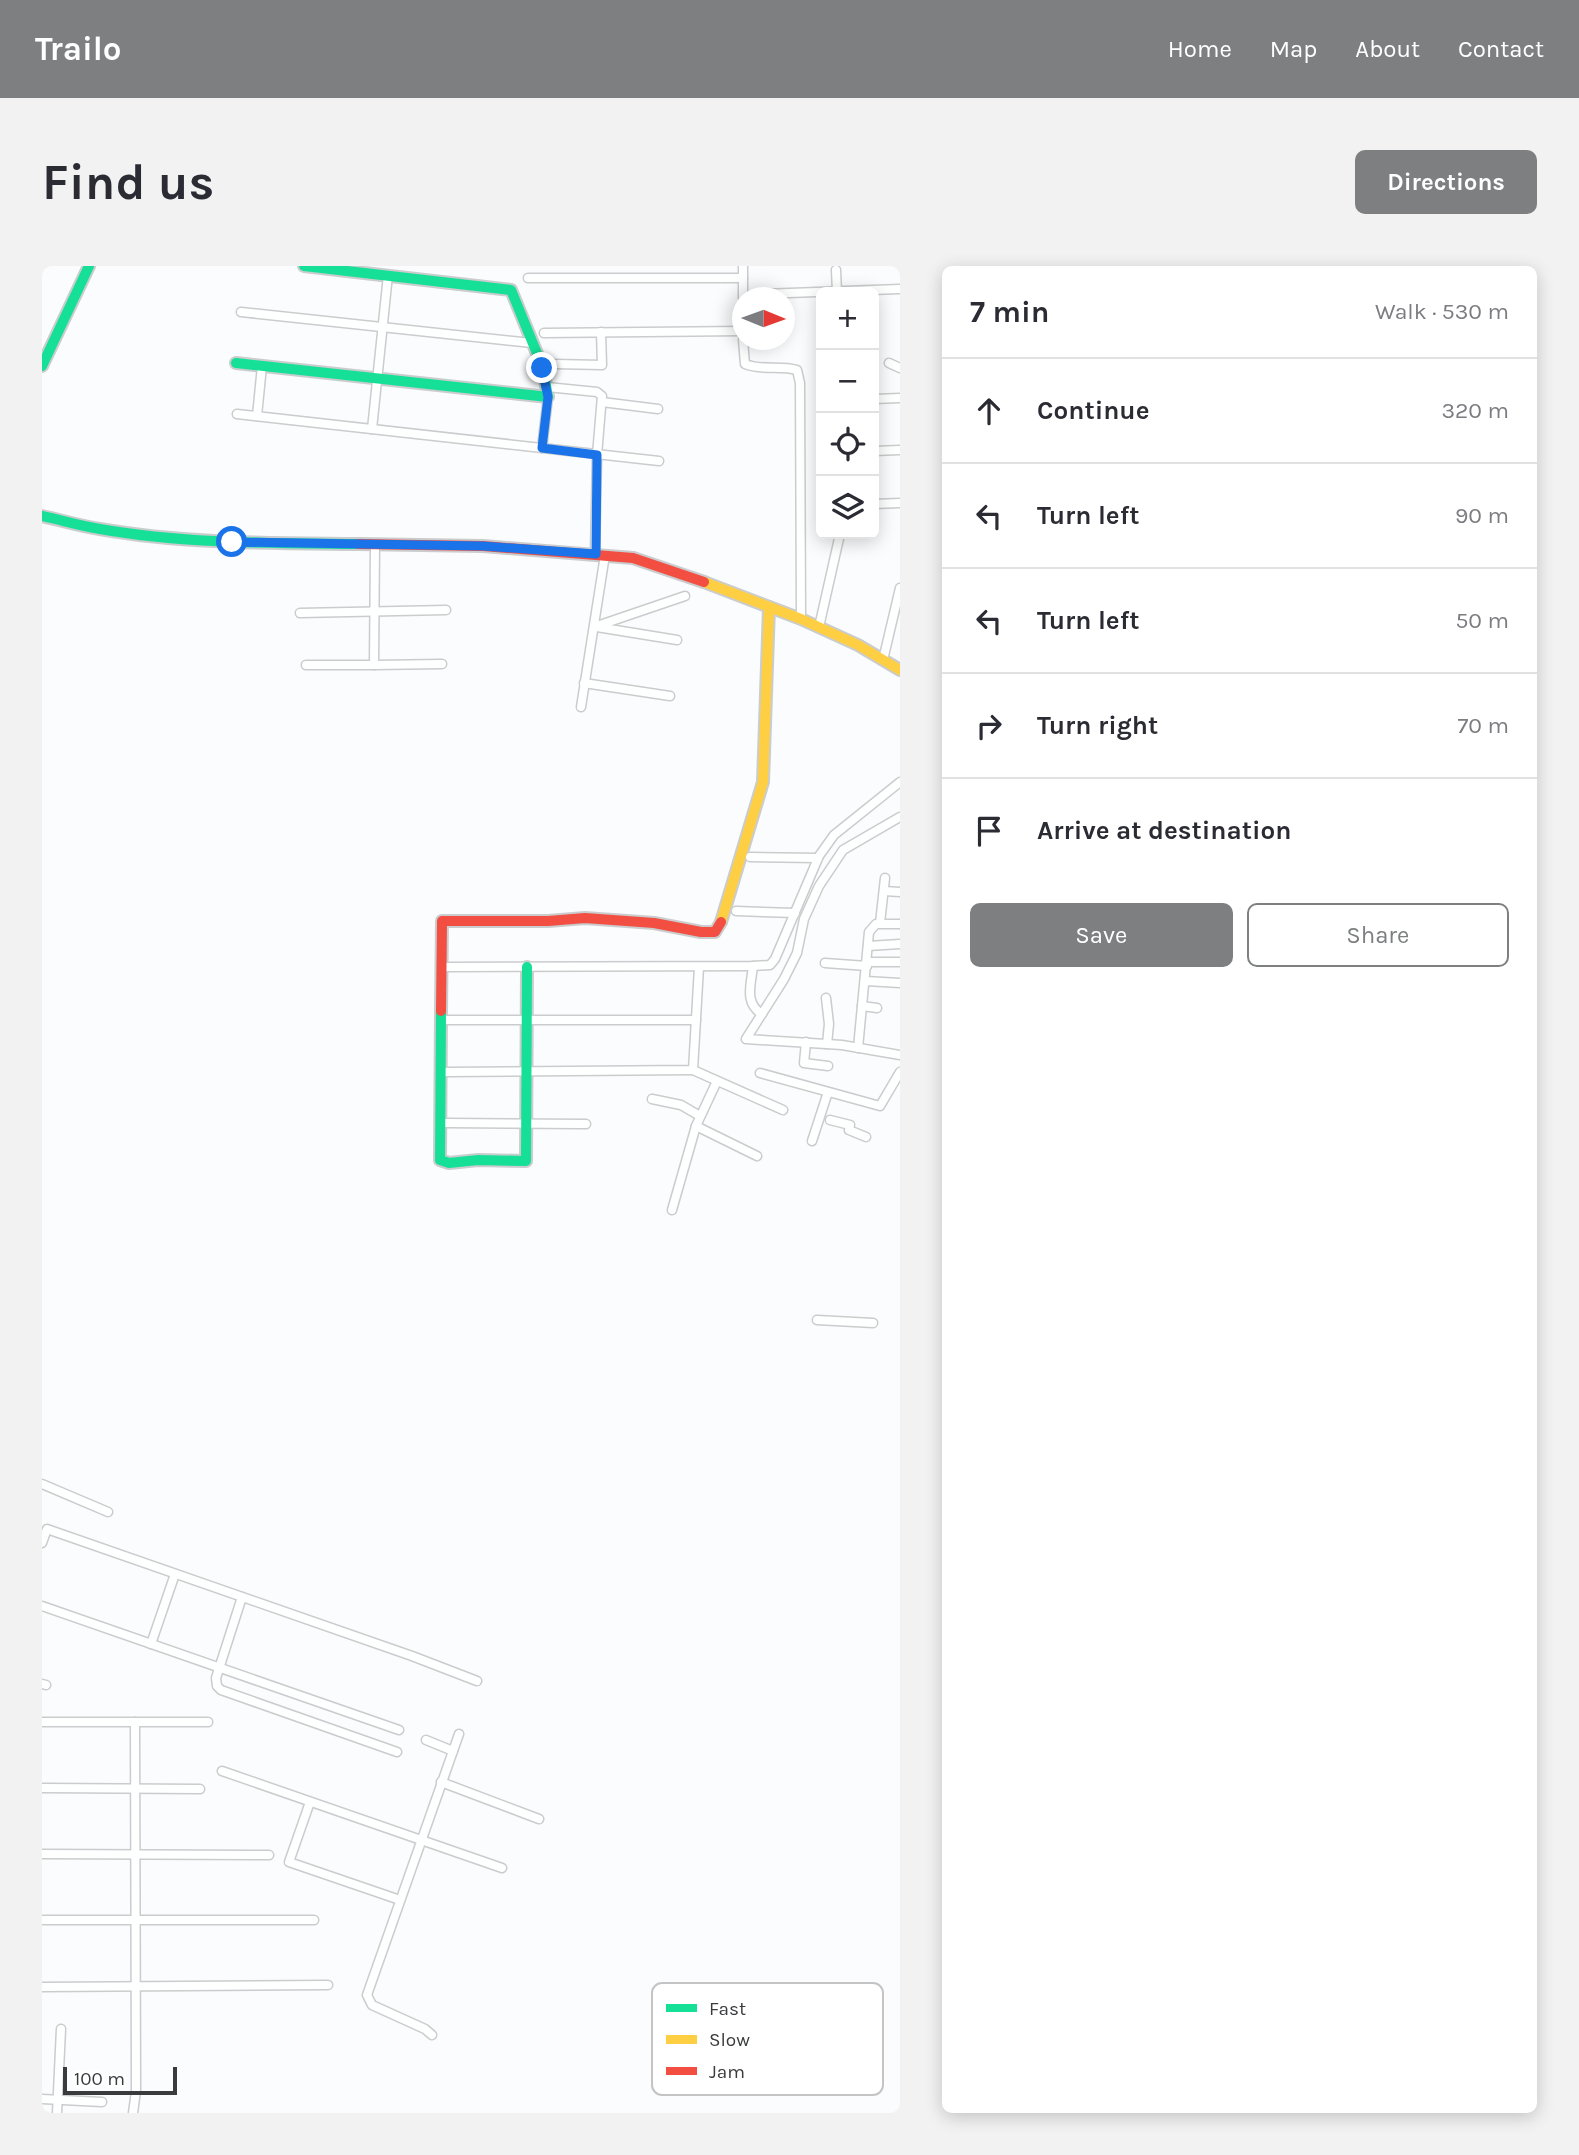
<!DOCTYPE html>
<html lang="en">
<head>
<meta charset="utf-8">
<style>
	body { margin:0; font-family:Karla,sans-serif; background:#f2f2f3; color:#2b2b33 }
	.controls { position:absolute; right:21px; top:21px; display:grid; overflow:hidden; border-radius:10px; box-shadow:0 4px 18px #0003 }
	.controls button { width:63px; height:63px; display:grid; place-items:center; padding:0; border:0; border-bottom:2px solid #e1e1e2; background:#fff; color:#2b2b33; font:35px sans-serif }
	.compass { position:absolute; left:690px; top:21px; width:63px; height:63px; border-radius:50%; background:#fff; box-shadow:0 4px 18px #0003; rotate:91deg }
	.scale { position:absolute; left:21px; bottom:18px; width:114px; box-sizing:border-box; padding-left:7px; border:4px solid #393b3d; border-top:0; font-size:19px; line-height:24px; white-space:nowrap; color:#393b3d; -webkit-text-stroke:5px #fff; paint-order:stroke }
	.stop { position:absolute; width:21px; height:21px; margin:-16px; border:5px solid #1a73e8; border-radius:50%; background:#fff }
	.stop.end { background:#1a73e8; border-color:#fff; box-shadow:0 2px 7px #0008 }
	.list { margin:0; padding:0; list-style:none }
	h2 { display:flex; justify-content:space-between; align-items:center; height:91px; margin:0; padding:0 28px; font-size:30px }
	h2 small { font-size:23px; font-weight:400; color:#7c7c81 }
	.list li { display:grid; grid-template-columns:46px 1fr auto; gap:21px; align-items:center; box-sizing:border-box; height:105px; padding:0 28px; border-top:2px solid #e1e1e2 }
	.list b { display:block; font-size:26px; white-space:nowrap }
	.list em { font-size:23px; font-style:normal; color:#7c7c81 }
	.actions { display:flex; gap:14px; padding:21px 28px }
	.actions a { flex:1; padding:16px 0; border:2px solid #7d7f80; border-radius:10px; text-align:center; font-size:24px; color:#7d7f80 }
	.actions .main { background:#7d7f80; color:#fff }
	.icon { flex:none; width:38px; height:38px; fill:none; stroke:currentColor; stroke-width:2; stroke-linecap:round; stroke-linejoin:round }
	.map { position:relative; flex:none; width:858px; height:1847px; overflow:hidden; border-radius:10px }
	header { display:flex; align-items:center; gap:42px; box-sizing:border-box; height:98px; padding:0 35px; background:#7d7f80; color:#fff }
	header strong { font-size:33px }
	nav { display:flex; gap:38px; margin-inline-start:auto; font-size:24px }
	.intro { display:flex; align-items:center; justify-content:space-between; box-sizing:border-box; height:168px; padding:0 42px }
	h1 { margin:0; font-size:49px }
	.button { padding:18px 32px; border-radius:10px; background:#7d7f80; color:#fff; font-size:24px; font-weight:700 }
	main { display:flex; gap:42px; padding:0 42px }
	aside { flex:1; background:#fff; border-radius:10px; box-shadow:0 4px 18px #0003 }
	.map>svg:first-child { display:block }
	.lines { fill:none; stroke-linecap:round; stroke-linejoin:round }
	.street-casing { stroke:#cacccd; stroke-width:11 }
	.fast-casing { stroke:#cacccd; stroke-width:14 }
	.slow-casing { stroke:#cacccd; stroke-width:14 }
	.jam-casing { stroke:#cacccd; stroke-width:14 }
	.street { stroke:#feffff; stroke-width:8 }
	.fast { stroke:#16e098; stroke-width:10 }
	.slow { stroke:#ffcf43; stroke-width:10 }
	.jam { stroke:#f24e42; stroke-width:10 }
	.route { stroke:#1a73e8; stroke-width:9 }
	.key { fill:#fff; stroke:#c4c4c5; stroke-width:2 }
	.key-label { font-size:19px; fill:#393b3d }
</style>
</head>
<body>
<header>
<strong>Trailo</strong>
<nav><a>Home</a><a>Map</a><a>About</a><a>Contact</a></nav>
</header>
<div class="intro"><h1>Find us</h1><a class="button">Directions</a></div>
<main>
<div class="map">
<svg width="858" height="1847" viewBox="0 0 858 1847">
	<rect width="100%" height="100%" fill="#fafcfd"/>
	<g class="lines">
		<g class="street-casing">
			<g id="street">
				<path d="M794,4L795,26"/>
				<path d="M486,12H701"/>
				<path d="M718,28L858,23"/>
				<path d="M701,32V0"/>
				<path d="M199,46L490,77"/>
				<path d="M502,67L701,65"/>
				<path d="M701,74L703,98C720,105 738,99 755,104L758,117L759,353"/>
				<path d="M847,97L858,102"/>
				<path d="M512,98L560,99L559,66"/>
				<path d="M505,121L555,126L560,130L555,189L553,288"/>
				<path d="M832,133L858,132"/>
				<path d="M560,136L616,143"/>
				<path d="M195,148L617,195"/>
				<path d="M215,150L220,100"/>
				<path d="M330,163L346,9"/>
				<path d="M500,182L506,131"/>
				<path d="M832,185L858,184"/>
				<path d="M832,238L858,237"/>
				<path d="M333,278L332,399L400,398"/>
				<path d="M258,347L404,344"/>
				<path d="M552,361L643,330"/>
				<path d="M555,361L635,374"/>
				<path d="M777,361L798,268"/>
				<path d="M841,394L858,322"/>
				<path d="M264,399H332"/>
				<path d="M542,417L628,430"/>
				<path d="M539,441L563,289"/>
				<path d="M858,551L801,584L777,620L762,653L755,687L742,713L704,773L800,779L858,789"/>
				<path d="M708,591L776,592"/>
				<path d="M842,625L858,626"/>
				<path d="M694,645L753,647"/>
				<path d="M838,657L843,612"/>
				<path d="M826,680L858,678"/>
				<path d="M825,696H858"/>
				<path d="M783,697L825,700"/>
				<path d="M711,700C709,719 702,737 720,748"/>
				<path d="M405,701L711,700L728,699L733,693L777,590L792,569L858,516"/>
				<path d="M824,715L858,717"/>
				<path d="M784,732L787,758L785,778"/>
				<path d="M820,740L835,742"/>
				<path d="M405,754H654"/>
				<path d="M764,776L762,797L786,800"/>
				<path d="M816,782L827,666L834,658H858"/>
				<path d="M651,804L741,844"/>
				<path d="M405,806L651,804L657,701"/>
				<path d="M718,807L838,840L858,806"/>
				<path d="M610,833L639,839L658,850"/>
				<path d="M788,854L808,859L807,864L824,871"/>
				<path d="M405,857L544,858"/>
				<path d="M654,860L715,890"/>
				<path d="M770,875L786,826"/>
				<path d="M630,944L654,860L675,815"/>
				<path d="M775,1054L831,1057"/>
				<path d="M0,1218L66,1246"/>
				<path d="M0,1277L5,1263L370,1390L435,1415"/>
				<path d="M200,1331L174,1412L175,1420L179,1424L355,1486"/>
				<path d="M0,1340L357,1464"/>
				<path d="M109,1378L133,1308"/>
				<path d="M0,1418L4,1419"/>
				<path d="M0,1456H166"/>
				<path d="M384,1474L411,1485"/>
				<path d="M180,1505L460,1602"/>
				<path d="M399,1516L497,1553"/>
				<path d="M0,1522L158,1523"/>
				<path d="M268,1536L247,1596L358,1634"/>
				<path d="M0,1588L227,1589"/>
				<path d="M0,1654H272"/>
				<path d="M0,1721L286,1719"/>
				<path d="M390,1769L383,1763L330,1739L325,1729L417,1468"/>
				<path d="M0,1833L60,1836"/>
				<path d="M15,1847L19,1763"/>
				<path d="M91,1847L94,1825L93,1456"/>
			</g>
		</g>
		<g class="fast-casing">
			<g id="fast">
				<path d="M194,97L506,131L501,102L469,24L262,0"/>
				<path d="M0,100L47,0"/>
				<path d="M0,250C19,254 38,260 58,263C143,278 230,277 316,278"/>
				<path d="M399,745L398,894L407,897L436,894L484,895L485,701"/>
			</g>
		</g>
		<g class="slow-casing">
			<g id="slow">
				<path d="M662,316L759,353L816,379L858,404"/>
				<path d="M679,656L721,516L727,341"/>
			</g>
		</g>
		<g class="jam-casing">
			<g id="jam">
				<path d="M316,278L441,280L591,292L662,316"/>
				<path d="M399,745L400,655H506L543,652L612,657L659,666H673L679,656"/>
			</g>
		</g>
		<use href="#street" class="street"/>
		<use href="#fast" class="fast"/>
		<use href="#slow" class="slow"/>
		<use href="#jam" class="jam"/>
	</g>
	<g class="lines">
		<path class="route" d="M190,276L441,280L554,288L555,189L500,182L506,131L500,102"/>
	</g>
	<rect x="610" y="1717" width="231" height="112" rx="10" class="key"/>
	<rect x="624" y="1738" width="31" height="8" fill="#16e098"/>
	<rect x="624" y="1769" width="31" height="9" fill="#ffcf43"/>
	<rect x="624" y="1801" width="31" height="8" fill="#f24e42"/>
	<g class="key-label">
		<text x="667" y="1749">Fast</text>
		<text x="667" y="1780">Slow</text>
		<text x="667" y="1812">Jam</text>
	</g>
</svg>
<div class="controls">
<button>+</button>
<button>−</button>
<button><svg class="icon" aria-label="locate" viewBox="0 0 24 24"><circle cx="12" cy="12" r="6"/><path d="M12 2v4M12 18v4M2 12h4M18 12h4"/></svg></button>
<button><svg class="icon" aria-label="layers" viewBox="0 0 24 24"><path d="M12 4l9 5-9 5-9-5zM3 14l9 5 9-5"/></svg></button>
</div>
<svg class="compass" viewBox="-18 -18 36 36"><path d="M0-13l5 13h-10z" fill="#e53935"/><path d="M0 13l5-13h-10z" fill="#7c7c81"/></svg>
<div class="scale">100 m</div>
<div class="stop" style="left:190px;top:276px"></div>
<div class="stop end" style="left:500px;top:102px"></div>
</div>
<aside>
<h2>7 min<small>Walk · 530 m</small></h2>
<ul class="list">
<li><svg class="icon" aria-label="ahead" viewBox="0 0 24 24"><path d="M12 20V5M6 11l6-6 6 6"/></svg><div><b>Continue</b></div><em>320 m</em></li>
<li><svg class="icon" aria-label="left" viewBox="0 0 24 24"><path d="M17 20v-9H6M10 6l-5 5 5 5"/></svg><div><b>Turn left</b></div><em>90 m</em></li>
<li><svg class="icon" aria-label="left" viewBox="0 0 24 24"><path d="M17 20v-9H6M10 6l-5 5 5 5"/></svg><div><b>Turn left</b></div><em>50 m</em></li>
<li><svg class="icon" aria-label="right" viewBox="0 0 24 24"><path d="M7 20v-9h11M14 6l5 5-5 5"/></svg><div><b>Turn right</b></div><em>70 m</em></li>
<li><svg class="icon" aria-label="arrive" viewBox="0 0 24 24"><path d="M6 21V4h12l-3 4 3 4H6"/></svg><div><b>Arrive at destination</b></div></li>
</ul>
<div class="actions"><a class="main">Save</a><a>Share</a></div>
</aside>
</main>
</body>
</html>
